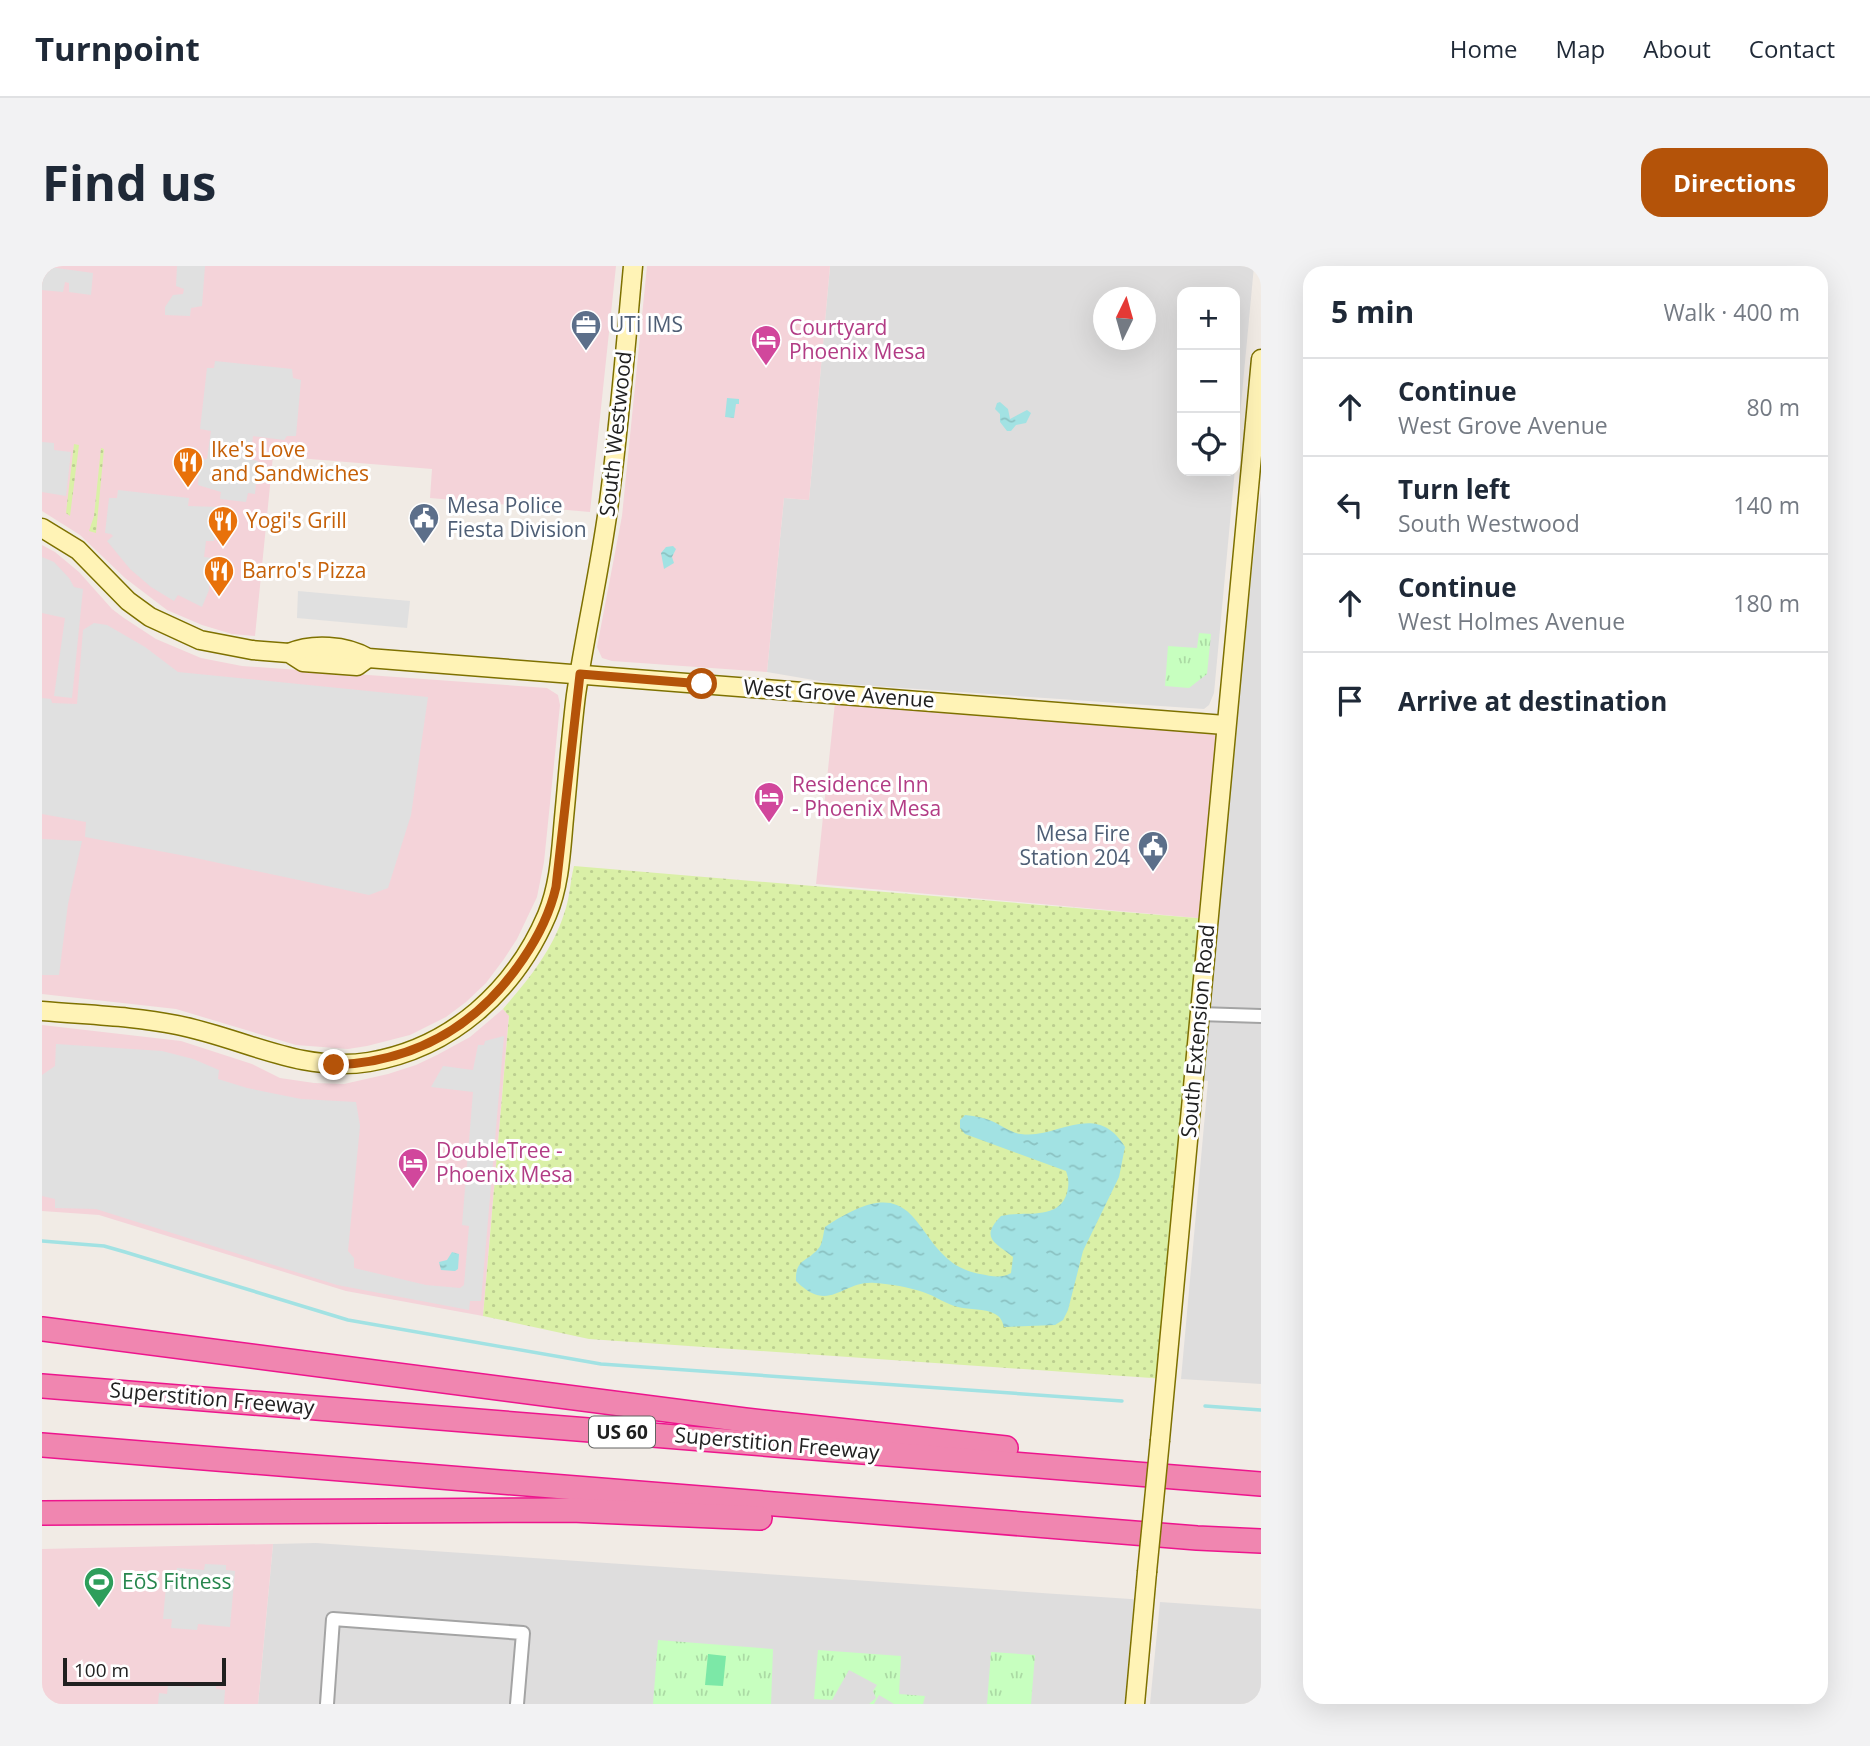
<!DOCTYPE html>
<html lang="en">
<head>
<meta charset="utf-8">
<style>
	body { margin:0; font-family:"Open Sans",sans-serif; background:#f2f2f3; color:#1f2937 }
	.controls { position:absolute; right:21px; top:21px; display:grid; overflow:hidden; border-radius:14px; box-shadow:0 7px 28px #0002 }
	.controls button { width:63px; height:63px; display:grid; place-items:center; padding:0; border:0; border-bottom:2px solid #e0e1e3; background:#fff; color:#1f2937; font:35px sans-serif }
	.compass { position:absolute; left:1051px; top:21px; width:63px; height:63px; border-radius:50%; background:#fff; box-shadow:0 7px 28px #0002; rotate:5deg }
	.scale { position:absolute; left:21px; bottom:18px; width:163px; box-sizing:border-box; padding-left:7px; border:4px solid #202020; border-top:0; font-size:19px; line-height:24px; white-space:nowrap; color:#202020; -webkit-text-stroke:5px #fff; paint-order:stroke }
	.stop { position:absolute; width:21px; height:21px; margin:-16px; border:5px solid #b45309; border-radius:50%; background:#fff }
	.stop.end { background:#b45309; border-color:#fff; box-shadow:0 2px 7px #0008 }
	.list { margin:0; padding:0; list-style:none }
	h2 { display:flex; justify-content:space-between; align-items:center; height:91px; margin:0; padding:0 28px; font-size:30px }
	h2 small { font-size:23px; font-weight:400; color:#747a83 }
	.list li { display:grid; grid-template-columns:46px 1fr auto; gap:21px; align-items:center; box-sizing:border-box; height:98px; padding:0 28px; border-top:2px solid #e0e1e3 }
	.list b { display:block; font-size:26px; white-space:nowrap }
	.list p { margin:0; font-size:23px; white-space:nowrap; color:#747a83 }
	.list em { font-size:23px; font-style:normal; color:#747a83 }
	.icon { flex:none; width:38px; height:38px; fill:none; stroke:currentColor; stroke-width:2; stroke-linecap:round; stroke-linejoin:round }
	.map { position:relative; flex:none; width:1219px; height:1438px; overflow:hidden; border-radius:21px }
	header { display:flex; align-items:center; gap:42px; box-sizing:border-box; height:98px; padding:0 35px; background:#fff; border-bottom:2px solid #e0e1e3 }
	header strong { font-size:33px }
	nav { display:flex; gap:38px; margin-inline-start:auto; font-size:24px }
	.intro { display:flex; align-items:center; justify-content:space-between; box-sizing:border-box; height:168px; padding:0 42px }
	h1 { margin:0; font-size:49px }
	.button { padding:18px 32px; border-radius:21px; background:#b45309; color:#fff; font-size:24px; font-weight:700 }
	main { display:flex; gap:42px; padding:0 42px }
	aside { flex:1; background:#fff; border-radius:21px; box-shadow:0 7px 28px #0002 }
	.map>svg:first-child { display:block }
	.residential { fill:#dedddd; fill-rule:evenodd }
	.commercial { fill:#f4d3d9 }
	.grass { fill:url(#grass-dots) }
	.park { fill:url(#park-tufts) }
	.pitch { fill:#7ce8a7 }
	.parking { fill:#e0e0e0 }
	.water { fill:url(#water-ripples) }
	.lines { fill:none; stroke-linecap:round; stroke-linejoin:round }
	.stream { stroke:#a2e2e3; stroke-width:3.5 }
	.street-casing { stroke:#a4a4a4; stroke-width:16 }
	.secondary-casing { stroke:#7e7100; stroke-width:21 }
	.highway-casing { stroke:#ed158d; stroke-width:26 }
	.street { stroke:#fff; stroke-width:12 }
	.secondary { stroke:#fff3b6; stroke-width:18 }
	.highway { stroke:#f086b0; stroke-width:23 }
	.secondary-bridge-casing { stroke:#7e7100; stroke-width:21; stroke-linecap:butt }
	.secondary-bridge { stroke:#fff3b6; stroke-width:18 }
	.route { stroke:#b45309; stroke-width:9 }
	.labels { text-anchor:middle; stroke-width:6; stroke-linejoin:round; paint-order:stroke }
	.shield { fill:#fff; stroke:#636363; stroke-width:2 }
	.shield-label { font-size:19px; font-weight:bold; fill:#202020 }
	.service-label { font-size:21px; fill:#4e5e75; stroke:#fff; text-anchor:start }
	.hotel-label { font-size:21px; fill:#b23c85; stroke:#fff; text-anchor:start }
	.street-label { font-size:21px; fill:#202020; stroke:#fff }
	.food-label { font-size:21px; fill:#c56008; stroke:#fff; text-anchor:start }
	.leisure-label { font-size:21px; fill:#27864d; stroke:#fff; text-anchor:start }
</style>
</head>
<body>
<header>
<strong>Turnpoint</strong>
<nav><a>Home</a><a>Map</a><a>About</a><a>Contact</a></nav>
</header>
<div class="intro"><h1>Find us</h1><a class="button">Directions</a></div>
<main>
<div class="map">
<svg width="1219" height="1438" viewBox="0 0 1219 1438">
	<defs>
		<pattern id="grass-dots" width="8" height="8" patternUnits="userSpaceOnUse" patternTransform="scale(1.75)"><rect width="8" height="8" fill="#daf0a7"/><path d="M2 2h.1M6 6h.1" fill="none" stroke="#bbce8f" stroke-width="1.8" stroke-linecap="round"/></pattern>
		<pattern id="park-tufts" width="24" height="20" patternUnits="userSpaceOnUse" patternTransform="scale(1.75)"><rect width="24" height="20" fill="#c7ffbf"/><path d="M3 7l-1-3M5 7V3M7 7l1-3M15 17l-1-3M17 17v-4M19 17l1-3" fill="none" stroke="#abdaa4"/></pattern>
		<pattern id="water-ripples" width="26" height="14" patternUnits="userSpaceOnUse" patternTransform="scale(1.75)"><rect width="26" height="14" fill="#a2e2e3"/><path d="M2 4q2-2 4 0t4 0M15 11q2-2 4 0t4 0" fill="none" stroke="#8bc2c2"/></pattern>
	</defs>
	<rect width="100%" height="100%" fill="#f1ebe5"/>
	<g class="residential">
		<path d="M788,0H1212L1172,427L1167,439L1162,443L789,417L725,406L742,232L767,234ZM1140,26H1193V205H1140ZM1062,32H1104V74H1062Z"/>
		<path d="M1219,225V1118L1139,1113L1166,815L1151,813Z"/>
		<path d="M274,1277L1103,1334L1093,1438H216L231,1278Z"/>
		<path d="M1118,1336L1219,1343V1438H1108Z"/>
	</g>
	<g class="commercial">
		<path d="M0,0H574L548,246L388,232L390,203L231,190L213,370L190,368L160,359L125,344L83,312L38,269L0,245Z"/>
		<path d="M605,0H788L767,234L742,232L725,406L570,395L560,392L555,381L580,250Z"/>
		<path d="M0,279L13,286L37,306L70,343L82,352L114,373L159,392L200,400L505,422L516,429L518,439L502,596L495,631L475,673L462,693L444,717L424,736L404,751L368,769L325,780L306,783L254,779L134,743L0,728Z"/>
		<path d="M794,427L1183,459L1166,653L774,618Z"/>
		<path d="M461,743L467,749L441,1050L304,1025L57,949L0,945V759L139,775L210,798L238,812L272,817L302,818L346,808L374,799L395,789L428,771Z"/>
		<path d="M231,1278L216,1438H0V1283Z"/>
	</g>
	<g class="grass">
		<path d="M32,178L37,179L28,250L24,247Z"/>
		<path d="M59,182L62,183L54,267L47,265L52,250Z"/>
		<path d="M532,600L1166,653L1124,1113L547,1073L441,1050L467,750L461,743C486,714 510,685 522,648C528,632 528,616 532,600Z"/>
	</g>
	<g class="park">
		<path d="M1157,367L1169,368L1165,408L1147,422L1123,420L1126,380L1155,382Z"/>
		<path d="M616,1374L731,1383L729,1438H611Z"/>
		<path d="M776,1384L859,1390L857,1428L883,1430L881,1438H852L837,1429L832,1438H827L834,1432L831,1425L835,1419L807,1404L790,1434L772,1433Z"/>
		<path d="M949,1386L993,1389L989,1438H945Z"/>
	</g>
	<path class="pitch" d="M666,1388L684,1390L681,1420L663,1419Z"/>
	<g class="parking">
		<path d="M0,0L51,7L49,29L27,26V17L23,16L21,26L0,24Z"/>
		<path d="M135,0H163L160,40L149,42L148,50L123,49V41L131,29L141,28L142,23L134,20Z"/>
		<path d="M173,95L250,103L251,112L259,114L254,170H245L242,174L211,170L208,193L216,195L213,228L206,227L204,236L178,233L179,226L156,219L158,194L165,193L169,165L158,163L165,102H172Z"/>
		<path d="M0,176L12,177V184L29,186L24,230L0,226Z"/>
		<path d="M76,224L147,232L146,240L175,241L172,275H164L162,291L170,292L167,324L160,341L136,329L132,335L109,321L88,303L65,275L71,270L69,268L63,267L67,232H75Z"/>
		<path d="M0,291L12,296L27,312L32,321L41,323L30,432L12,430L23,352L0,347Z"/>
		<path d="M256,325L368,335L365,362L255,352Z"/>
		<path d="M52,357L65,359L103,381L136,406L386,431L369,549L346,622L327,629L149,591L43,571L44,556L0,548V432L9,433L10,437L35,438L41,364Z"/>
		<path d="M0,573L40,575L26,638L17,709H0Z"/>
		<path d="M462,770L439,1035H428L427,1044L295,1019L54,943L13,942V933L0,930V809L13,800L14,778L120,785L151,793L177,804L176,813L205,822L259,833L314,836L318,860L306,985L312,992V1002L384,1019L418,1022L422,1019L427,960L420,959L431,826L389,821L401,800L431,804L436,779H442L443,775Z"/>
		<path d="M163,1298L184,1299V1304L193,1305L188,1361L156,1358L155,1364L129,1362L130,1353H121L125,1309L134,1310L135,1302L162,1304Z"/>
		<path d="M153,1417L174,1419V1423L183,1424L182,1438H116L117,1427L125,1428L126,1419L152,1421Z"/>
	</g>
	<g class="water">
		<path d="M685,132L697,133V138H694L692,152L683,151Z"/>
		<path d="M958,136L966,143L968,153L985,144L989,147L984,157L974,159L969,165H965L958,156V148L953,143L955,137Z"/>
		<path d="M631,280L634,283L630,291L632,297L622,303L619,287L624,281Z"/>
		<path d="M923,849C934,850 944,852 954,857C962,861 970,867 979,868C1014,874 1054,833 1083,881L1077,911L1041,985L1026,1044L1021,1054L1013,1059L962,1061C960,1055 959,1051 953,1048C942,1042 928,1044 916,1041C904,1038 893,1030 881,1026C866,1021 849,1018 833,1017C800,1014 788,1049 754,1015C753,993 765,996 776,983C781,978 781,968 783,961C889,890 865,995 938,1008C949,1010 959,1013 969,1007L971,991C952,976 938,972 959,950C981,944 1016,956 1025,927C1027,919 1027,913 1024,905L923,868L918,862V854Z"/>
		<path d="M410,986L417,988L416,1003L413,1005L399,1004L397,996L405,994Z"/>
	</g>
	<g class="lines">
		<g class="stream">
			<path d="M0,975L62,980L83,986L306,1054L559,1098L1080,1135"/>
			<path d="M1163,1140L1219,1144"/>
		</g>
		<g class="street-casing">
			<g id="street">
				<path d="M1157,748L1219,750"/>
				<path d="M285,1438L291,1353L481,1367L475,1438"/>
			</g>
		</g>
		<g class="secondary-casing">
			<g id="secondary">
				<path d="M0,262L36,284L86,335L108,351L158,374L210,384L247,387L261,396L315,400L326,392"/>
				<path d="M247,387C270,377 304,379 326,392L1183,459"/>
				<path d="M0,745C45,749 91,750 135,759C201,772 258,807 327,796C410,782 473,724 505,649C518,618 519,584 522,552C526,511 529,469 534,429C544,361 560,295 568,228C578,152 584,76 591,0"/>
				<path d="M1118,1174L1219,93"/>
				<path d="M1093,1438L1105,1306"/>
			</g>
		</g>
		<g class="highway-casing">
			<g id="highway">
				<path d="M0,1063L703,1154L964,1182"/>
				<path d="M0,1120L1219,1218"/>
				<path d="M0,1179L1155,1272L1219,1275"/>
				<path d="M0,1247L529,1244L718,1252"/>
			</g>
		</g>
		<use href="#street" class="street"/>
		<use href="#secondary" class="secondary"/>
		<use href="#highway" class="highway"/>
		<g class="secondary-bridge-casing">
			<path id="secondary-bridge" d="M1105,1306L1118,1174"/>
		</g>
		<use href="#secondary-bridge" class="secondary-bridge"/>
	</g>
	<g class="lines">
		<path class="route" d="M292,799C373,796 436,760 481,693C496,671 508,647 514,621L538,408L660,418"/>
	</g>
	<defs>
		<g id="office-pin" transform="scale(1.575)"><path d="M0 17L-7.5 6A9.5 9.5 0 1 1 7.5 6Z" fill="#5c6f8a" stroke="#fff"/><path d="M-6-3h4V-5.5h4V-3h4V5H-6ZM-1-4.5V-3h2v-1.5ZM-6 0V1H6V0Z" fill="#fff"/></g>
		<g id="hotel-pin" transform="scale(1.575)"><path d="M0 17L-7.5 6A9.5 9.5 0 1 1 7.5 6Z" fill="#d1479c" stroke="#fff"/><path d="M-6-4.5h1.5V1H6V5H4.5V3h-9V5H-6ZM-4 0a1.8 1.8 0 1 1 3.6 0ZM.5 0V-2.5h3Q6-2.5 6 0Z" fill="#fff"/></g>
		<g id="restaurant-pin" transform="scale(1.575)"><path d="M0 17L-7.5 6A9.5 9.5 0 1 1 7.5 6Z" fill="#e8710a" stroke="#fff"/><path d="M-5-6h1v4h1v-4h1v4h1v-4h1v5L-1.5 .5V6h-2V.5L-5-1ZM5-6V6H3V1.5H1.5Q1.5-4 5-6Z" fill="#fff"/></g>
		<g id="civic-pin" transform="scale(1.575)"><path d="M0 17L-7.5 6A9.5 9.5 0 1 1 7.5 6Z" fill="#5c6f8a" stroke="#fff"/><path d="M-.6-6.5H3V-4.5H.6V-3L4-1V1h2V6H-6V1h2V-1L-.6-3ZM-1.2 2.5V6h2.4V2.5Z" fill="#fff"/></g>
		<g id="stadium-pin" transform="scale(1.575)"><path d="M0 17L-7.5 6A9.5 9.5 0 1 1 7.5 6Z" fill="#2e9e5b" stroke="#fff"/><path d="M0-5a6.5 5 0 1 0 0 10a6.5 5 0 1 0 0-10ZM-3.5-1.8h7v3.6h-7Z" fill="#fff"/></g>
	</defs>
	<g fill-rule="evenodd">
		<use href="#office-pin" x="544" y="59"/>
		<use href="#hotel-pin" x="724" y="74"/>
		<use href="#restaurant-pin" x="146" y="196"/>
		<use href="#civic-pin" x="382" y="252"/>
		<use href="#restaurant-pin" x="181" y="255"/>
		<use href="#restaurant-pin" x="177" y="305"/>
		<use href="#hotel-pin" x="727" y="531"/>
		<use href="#civic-pin" x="1111" y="580"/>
		<use href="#hotel-pin" x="371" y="897"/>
		<use href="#stadium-pin" x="57" y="1316"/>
	</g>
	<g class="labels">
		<rect class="shield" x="547" y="1150.5" width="66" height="31" rx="5"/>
		<g class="shield-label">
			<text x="580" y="1173">US 60</text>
		</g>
		<g class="service-label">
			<text x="567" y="66">UTi IMS</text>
			<text x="405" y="247">Mesa Police<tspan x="405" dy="24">Fiesta Division</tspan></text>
			<text x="1088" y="575" text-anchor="end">Mesa Fire<tspan x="1088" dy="24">Station 204</tspan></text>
		</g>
		<g class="hotel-label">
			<text x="747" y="69">Courtyard<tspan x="747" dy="24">Phoenix Mesa</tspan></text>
			<text x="750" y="526">Residence Inn<tspan x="750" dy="24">- Phoenix Mesa</tspan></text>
			<text x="394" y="892">DoubleTree -<tspan x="394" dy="24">Phoenix Mesa</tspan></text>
		</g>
		<g class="street-label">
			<text transform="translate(574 168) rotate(-84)" y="7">South Westwood</text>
			<text transform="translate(797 428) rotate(4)" y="7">West Grove Avenue</text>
			<text transform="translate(1156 765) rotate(-85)" y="7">South Extension Road</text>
			<text transform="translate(170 1133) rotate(5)" y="7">Superstition Freeway</text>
			<text transform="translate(735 1178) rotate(5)" y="7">Superstition Freeway</text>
		</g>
		<g class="food-label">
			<text x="169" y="191">Ike's Love<tspan x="169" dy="24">and Sandwiches</tspan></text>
			<text x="204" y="262">Yogi's Grill</text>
			<text x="200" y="312">Barro's Pizza</text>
		</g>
		<g class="leisure-label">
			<text x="80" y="1323">EōS Fitness</text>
		</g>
	</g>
</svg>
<div class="controls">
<button>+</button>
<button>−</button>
<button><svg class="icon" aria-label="locate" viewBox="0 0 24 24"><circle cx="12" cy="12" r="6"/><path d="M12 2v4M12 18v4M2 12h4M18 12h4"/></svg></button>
</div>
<svg class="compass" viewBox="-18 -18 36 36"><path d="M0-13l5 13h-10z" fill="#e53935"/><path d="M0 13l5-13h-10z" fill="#747a83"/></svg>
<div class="scale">100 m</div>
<div class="stop" style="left:660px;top:418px"></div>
<div class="stop end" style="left:292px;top:799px"></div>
</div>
<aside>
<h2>5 min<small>Walk · 400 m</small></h2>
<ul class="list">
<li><svg class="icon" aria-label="ahead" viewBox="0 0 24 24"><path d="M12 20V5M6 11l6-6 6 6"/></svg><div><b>Continue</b><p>West Grove Avenue</p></div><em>80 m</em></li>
<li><svg class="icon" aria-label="left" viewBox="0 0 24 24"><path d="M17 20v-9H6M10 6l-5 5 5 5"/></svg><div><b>Turn left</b><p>South Westwood</p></div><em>140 m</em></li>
<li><svg class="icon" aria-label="ahead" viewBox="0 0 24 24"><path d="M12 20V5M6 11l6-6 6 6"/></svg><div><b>Continue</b><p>West Holmes Avenue</p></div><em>180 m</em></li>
<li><svg class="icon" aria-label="arrive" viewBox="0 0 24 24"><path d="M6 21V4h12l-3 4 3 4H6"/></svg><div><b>Arrive at destination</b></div></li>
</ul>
</aside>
</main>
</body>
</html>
